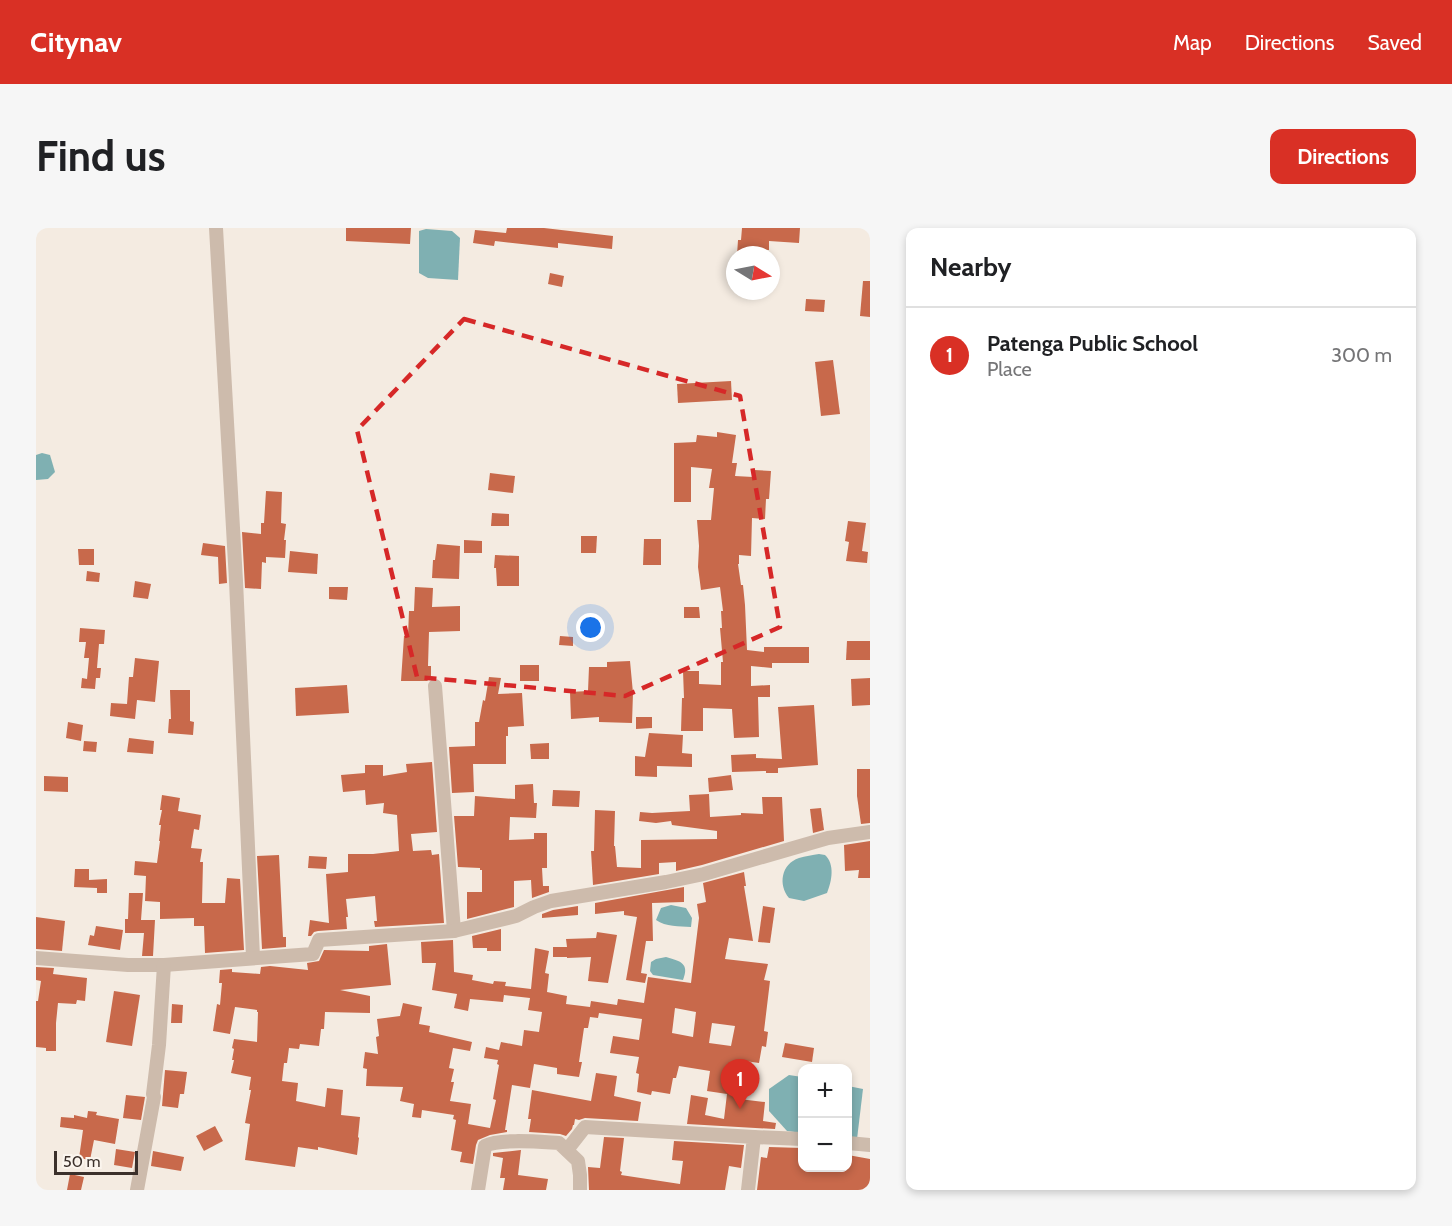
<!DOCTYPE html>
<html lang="en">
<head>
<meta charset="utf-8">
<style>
	body { margin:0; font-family:Cabin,sans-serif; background:#f6f6f6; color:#202124 }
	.controls { position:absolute; right:18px; bottom:18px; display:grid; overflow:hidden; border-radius:12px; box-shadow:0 3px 9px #0003 }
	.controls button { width:54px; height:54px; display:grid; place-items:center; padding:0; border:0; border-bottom:2px solid #e0e0e0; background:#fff; color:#202124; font:30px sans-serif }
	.compass { position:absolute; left:690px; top:18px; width:54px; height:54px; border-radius:50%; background:#fff; box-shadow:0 3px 9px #0003; rotate:100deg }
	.scale { position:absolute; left:18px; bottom:15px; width:84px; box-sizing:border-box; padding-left:6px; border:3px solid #3b302b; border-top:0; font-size:16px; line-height:21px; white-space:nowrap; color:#3b302b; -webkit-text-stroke:4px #fbf5ee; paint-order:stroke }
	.you { position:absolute; left:555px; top:400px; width:21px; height:21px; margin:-15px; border:4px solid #fff; border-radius:50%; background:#1a73e8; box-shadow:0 0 0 9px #1a73e833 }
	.badge { display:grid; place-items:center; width:39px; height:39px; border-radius:50%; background:#d93025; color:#fff; font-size:20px; font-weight:700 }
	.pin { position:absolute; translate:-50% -50px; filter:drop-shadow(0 2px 3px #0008) }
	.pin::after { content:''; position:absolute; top:32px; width:21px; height:18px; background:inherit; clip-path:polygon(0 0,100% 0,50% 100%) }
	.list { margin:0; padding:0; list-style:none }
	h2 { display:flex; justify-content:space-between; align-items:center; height:78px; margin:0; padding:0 24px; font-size:26px }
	h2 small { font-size:20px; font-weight:400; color:#757577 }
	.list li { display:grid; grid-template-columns:39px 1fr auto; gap:18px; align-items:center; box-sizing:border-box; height:96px; padding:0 24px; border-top:2px solid #e0e0e0 }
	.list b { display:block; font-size:22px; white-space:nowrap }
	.list p { margin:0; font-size:20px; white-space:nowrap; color:#757577 }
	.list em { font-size:20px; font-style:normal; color:#757577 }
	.map { position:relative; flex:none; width:834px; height:962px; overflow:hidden; border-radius:12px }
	header { display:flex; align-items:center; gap:36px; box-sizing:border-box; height:84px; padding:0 30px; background:#d93025; color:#fff }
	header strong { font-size:28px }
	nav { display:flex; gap:33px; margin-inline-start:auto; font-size:21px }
	.intro { display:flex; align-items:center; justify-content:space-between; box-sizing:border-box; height:144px; padding:0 36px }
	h1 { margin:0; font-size:42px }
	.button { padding:15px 27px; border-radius:12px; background:#d93025; color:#fff; font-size:21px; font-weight:700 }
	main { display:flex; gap:36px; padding:0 36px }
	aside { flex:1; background:#fff; border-radius:12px; box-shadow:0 3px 9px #0003 }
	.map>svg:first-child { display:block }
	.water { fill:#7fb0b2 }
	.building { fill:#c8694b; fill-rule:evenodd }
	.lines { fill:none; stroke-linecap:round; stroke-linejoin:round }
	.minor { stroke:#cdbbac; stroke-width:14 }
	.marked { fill:none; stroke:#d62828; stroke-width:4.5; stroke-dasharray:12 8; stroke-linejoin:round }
</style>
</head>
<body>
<header>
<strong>Citynav</strong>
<nav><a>Map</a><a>Directions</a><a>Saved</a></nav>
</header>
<div class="intro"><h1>Find us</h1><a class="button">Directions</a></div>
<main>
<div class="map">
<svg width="834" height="962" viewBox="0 0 834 962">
	<rect width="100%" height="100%" fill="#f4ebe1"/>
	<g class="water">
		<path d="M390,1L416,3L424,10L422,52L392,50L383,45V3Z"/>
		<path d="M6,225L14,227L19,244L12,251L0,252V227Z"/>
		<path d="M783,626L789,627C799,636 796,653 791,665L768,673L753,670C742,657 745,636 763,630C769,628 777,627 783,626Z"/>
		<path d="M635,677L650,680L656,690L655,699C643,698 630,699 620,692L625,680Z"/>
		<path d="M630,729C644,733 654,735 647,752L617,747L614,743L615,734L620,731Z"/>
		<path d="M753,847L766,849V905L751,903L733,883V861Z"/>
		<path d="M812,858L827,861L821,911L812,910Z"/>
	</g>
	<g class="building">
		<path d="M310,0H375L374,16L310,13Z"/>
		<path d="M471,0H508L577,8L576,21L522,15V20L459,13L458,18L437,15L439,2L470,5Z"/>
		<path d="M706,0H764L763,15L733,13V22L714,21V27H701L702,12H705Z"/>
		<path d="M514,45L528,48L526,59L512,56Z"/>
		<path d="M827,53H834V89L824,88Z"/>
		<path d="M770,71L789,72L788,84L769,83Z"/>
		<path d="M797,132L804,186L785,188L779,134Z"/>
		<path d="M695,153L696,172L642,175L641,156Z"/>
		<path d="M681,204L700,207L696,235H701L699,248L717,249L718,242L735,243L733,271H730L729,291L716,290L715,328L703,327V336H702L705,357H707L709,377L711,422L728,424V419H773V435H736V440L715,438V458L734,457V469H722L723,509L698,510L696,481L667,480V503H645L646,470H648L647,443H663V456L685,457V434H687L684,400H686L685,383H687L684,359L665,362L662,339L663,318L661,292H675L678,260H673L676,241L655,239V274H638V215L660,214L661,207L681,209Z"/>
		<path d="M454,245L479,248L477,265L452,262Z"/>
		<path d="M230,263L246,264L245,295L250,296L248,312H250L249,330L230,329V335L226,334L225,361L209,360L206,304L225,306V295H228Z"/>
		<path d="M456,285L473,286V298H455Z"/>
		<path d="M812,293L830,295L826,323L832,324L831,335L810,333L813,314L809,313Z"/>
		<path d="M545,308H561L560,325H545Z"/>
		<path d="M608,311H625V337H607Z"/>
		<path d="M428,312L446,313V325H428Z"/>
		<path d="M167,315L189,318L191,355L183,356L182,329L165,327Z"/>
		<path d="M401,316L424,318L423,351L396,350L397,332H399Z"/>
		<path d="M42,321H58V337H43Z"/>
		<path d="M254,323L282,326L281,346L252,344Z"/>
		<path d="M459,327L483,328V358H461L460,340H458Z"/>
		<path d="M51,343L64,345L63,354L50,353Z"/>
		<path d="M99,353L115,356L112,371L97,369Z"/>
		<path d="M293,359H312L311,372L293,371Z"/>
		<path d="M379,359L397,360L396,379L424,378V403L393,404L392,438H395V450L391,453H365L368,408H372L373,383H378Z"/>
		<path d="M648,379H663L664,390H648Z"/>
		<path d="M44,400L69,402L68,416H63L61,440H65L64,450H60L59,461L45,460L46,450L51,451L53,430H48L50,414H43Z"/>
		<path d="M524,408L537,409V418L523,417Z"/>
		<path d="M811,413H834V432H810Z"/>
		<path d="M99,430L123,433L119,474L101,472L99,491L74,488L75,475L91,476L93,449H97Z"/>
		<path d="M594,433L597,465L596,495L563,494V489L535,491L534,464L552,463L553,439H571V434Z"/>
		<rect x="484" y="437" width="19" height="16"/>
		<path d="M453,449L465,450L462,466L486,465L488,498L472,499V508H470V536H437L438,564L416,565L413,519L439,518V494H443L447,472L449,473Z"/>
		<path d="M834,450V477L816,478L815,451Z"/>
		<path d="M311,457L313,485L260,488L259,460Z"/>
		<path d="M134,462H154V493L158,494L157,507L132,505L133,491H135Z"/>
		<path d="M778,477L782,537L742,540V545H730V543L696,544L695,527L720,526V530L746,531L742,479Z"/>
		<path d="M600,489H616V500L600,501Z"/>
		<path d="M32,494L47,497L45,513L30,510Z"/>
		<path d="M613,505L647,507L646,525L656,526V539L621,538V549L599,548V528L609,529Z"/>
		<path d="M93,510L118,513L117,526L91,524Z"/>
		<path d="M48,513L61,514L60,524L47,523Z"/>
		<path d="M513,515V531H495L494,516Z"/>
		<path d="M396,534L401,604L375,606L377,623L395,622L396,627L403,626L408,695L339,699L338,693H341L339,668L310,671L312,689H310L311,701L282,703L278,704L275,708H272L274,692L293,695L290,646L312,644V626H337L363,623L361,587L347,585L348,575L330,577L329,562L307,564L305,547L329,545V537H347V548L371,544L370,536Z"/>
		<path d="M821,541H834V595L825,596L821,568Z"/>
		<path d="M695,547L697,562L673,564L672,550Z"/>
		<path d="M8,548L32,549V564L8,563Z"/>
		<path d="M497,556L498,575H501L500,590L474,589L473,612L498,611V605H511V640H506L507,658H513V664L496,670L495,652L478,653V679L431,691V664H446V642H444V640L422,639L418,588H438L439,568L479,571V557Z"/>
		<path d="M517,562L544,563L543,579L516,578Z"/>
		<path d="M673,566L674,589L705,587V585L727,586L726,569H746L748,613L666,637L640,643V634L623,635V646L557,657L555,623H558L559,582L579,583L578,618H579L581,639L605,640V612L681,611V603L636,597L635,593L620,595L603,593L604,584L616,585L654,583L653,567Z"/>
		<path d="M126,567L144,570L142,583L165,587L163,602L158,601L155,620L166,621L164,634H167L166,675H189L191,650L204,651L208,722L169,725L168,698H158V690L124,691V674L109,673L110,648L98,647L99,633L121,635L124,613H123L125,597H123L126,582H124Z"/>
		<path d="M785,580L788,602L777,605L774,581Z"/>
		<path d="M834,613V650H822L823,642L809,643L808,617Z"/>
		<path d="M243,627L247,709H250V719L226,721L221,628Z"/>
		<path d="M273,628L291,629L290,641L272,640Z"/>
		<path d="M39,641H53V652L71,651V665H61V660L38,659Z"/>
		<path d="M708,644L710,658H708L717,713L693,710L689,731L732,736L728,752L734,753L728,803L732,804L730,819L726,818L723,835L709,833L703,871L729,874L727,893L740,895L739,901L651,896L655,867L672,870L669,887L688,891L691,866L671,863L674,843L643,838L640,850H637L634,866L616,863L615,867L601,864L603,846L600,845L603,829L574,825L577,808L603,812L606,791L563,785L562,790L554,789L552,800H548L543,834H546L543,849L521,846V840L498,836L494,860L476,857L469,902H471V904L454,907L442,912L440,917L437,936L424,934L426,924L415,922L420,892L417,891L418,887L386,882L385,890L376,889L378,876L364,873L367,859L330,858L331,841L327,840L329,824L342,826L340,809L343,808L341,791L364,788L367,775L386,779L383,796L394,798L393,804L436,814L434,823L417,820L413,840L418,841L415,854H418L414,873L435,876L432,896L454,900L460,872L457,871L463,837L461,836L462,832L448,830L450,819L463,822L465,814L486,818L488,802L503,804L506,784L492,782L494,770L468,767L467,774L434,771L432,783L418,780L421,766L396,762L400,735H386L385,714L417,712L418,744L437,747L436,752L457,756L458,753L470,754L469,758L495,761L499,720L513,723L509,745L513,746L511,764L531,768L530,776L554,779L555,773L581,777L582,771L608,775L612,749L655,755L663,690L661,676L670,674L667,655ZM639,780L660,784L657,809L636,805ZM676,795L699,798L695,818L673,815Z"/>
		<path d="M648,659V674L616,675L617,713H610L605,745L611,746L609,755L590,752L601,689L588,687V683L559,686V675Z"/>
		<path d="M93,665H107L105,692H119L117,728H106L108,705H89V691H92Z"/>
		<path d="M542,678V687L506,690V686L517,682Z"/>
		<path d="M727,678L739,680L734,715L722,714Z"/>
		<path d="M0,689L29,693L26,723L0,721Z"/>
		<path d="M60,698L87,702L84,722L52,717L54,707L58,708Z"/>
		<path d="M465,701V723H451V720H437L436,708Z"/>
		<path d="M561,704L581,707L572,755L552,753L555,729L531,730V729H517V719H531L530,711L560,710Z"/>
		<path d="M351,716L355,757L304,762L334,768V785L289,784L288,801H285L283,818L264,816L263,821L253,820L251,835H248L246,853L262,855L260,873L289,879L291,860L307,862L305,887L324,889L322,909L323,910L321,927L282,919V922L262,919L259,939L209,932L214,896L209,895L215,862H213L215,849L195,845L198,832H196L198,821L196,820L198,811L221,814L222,784H221V782L199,779L194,806L177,803L181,776L184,777L186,755H183L184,742L196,741V744L224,746L225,739L234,738L272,742L271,735L283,733L288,722L333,723V718Z"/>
		<path d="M0,739L18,740L17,746L51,750L49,773L41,772L40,776L22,775L20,795V823H10V820L0,819V773H2L5,753L0,752Z"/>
		<path d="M78,763L104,767L96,818L70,814Z"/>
		<path d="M136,776L147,777L146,795H135Z"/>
		<path d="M749,815L778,820L776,834L746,829Z"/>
		<path d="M129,842L151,844L148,866H144L142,880L126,878Z"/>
		<path d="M560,845L581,848L578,868L605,874L602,893L549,890L543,892L539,891L538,897H537L536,901L530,908L524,906L493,904L495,891H492L496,862L555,873Z"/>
		<path d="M90,867L109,869L105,892L87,890Z"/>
		<path d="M52,883L61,884L60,887L83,891L79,916L58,912L54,932L43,930L47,902L24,899L25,889L38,890V887L51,890Z"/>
		<path d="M179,898L187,913L168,923L160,908Z"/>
		<path d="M568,909L588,910L584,943L586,944L585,947L644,956L647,933L636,932L638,913L708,917L705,940L693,938L689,962H553L552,939L564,940Z"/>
		<path d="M733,919L766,920V939H812V927L834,931V962H721L725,929L731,930Z"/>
		<path d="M80,921L99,924L96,940L78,937Z"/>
		<path d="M485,922L482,947L512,951L510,962H467L469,950H464L467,930L457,928V925Z"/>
		<path d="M117,923L148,929L145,943L115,938Z"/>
		<path d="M34,946L48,949L45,962H31Z"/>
	</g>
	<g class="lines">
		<g class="minor">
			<path d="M180,0L200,353L217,729"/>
			<path d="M399,458L418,703"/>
			<path d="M0,730L92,737H128L277,726L283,712L418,703L480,688L498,679L515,673L630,654L668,646L792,610L834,604"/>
			<path d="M718,909L766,911"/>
			<path d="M812,915L834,917"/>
			<path d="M531,922L549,899L718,909L712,962"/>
			<path d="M101,962L118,869L117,866L123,817L128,737"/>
			<path d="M442,962L449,918C464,910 505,914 523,915L542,933L544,947V962"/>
		</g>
	</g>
	<path class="marked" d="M428,91L704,168L744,399L589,468L381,449L321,202Z"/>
</svg>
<div class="controls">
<button>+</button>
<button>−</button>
</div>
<svg class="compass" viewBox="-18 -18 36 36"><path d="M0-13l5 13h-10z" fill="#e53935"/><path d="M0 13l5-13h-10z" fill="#757577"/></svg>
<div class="scale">50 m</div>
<div class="you"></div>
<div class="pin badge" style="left:704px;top:881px">1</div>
</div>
<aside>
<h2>Nearby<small></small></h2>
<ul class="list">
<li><span class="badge">1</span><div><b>Patenga Public School</b><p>Place</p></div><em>300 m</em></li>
</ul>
</aside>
</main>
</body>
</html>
